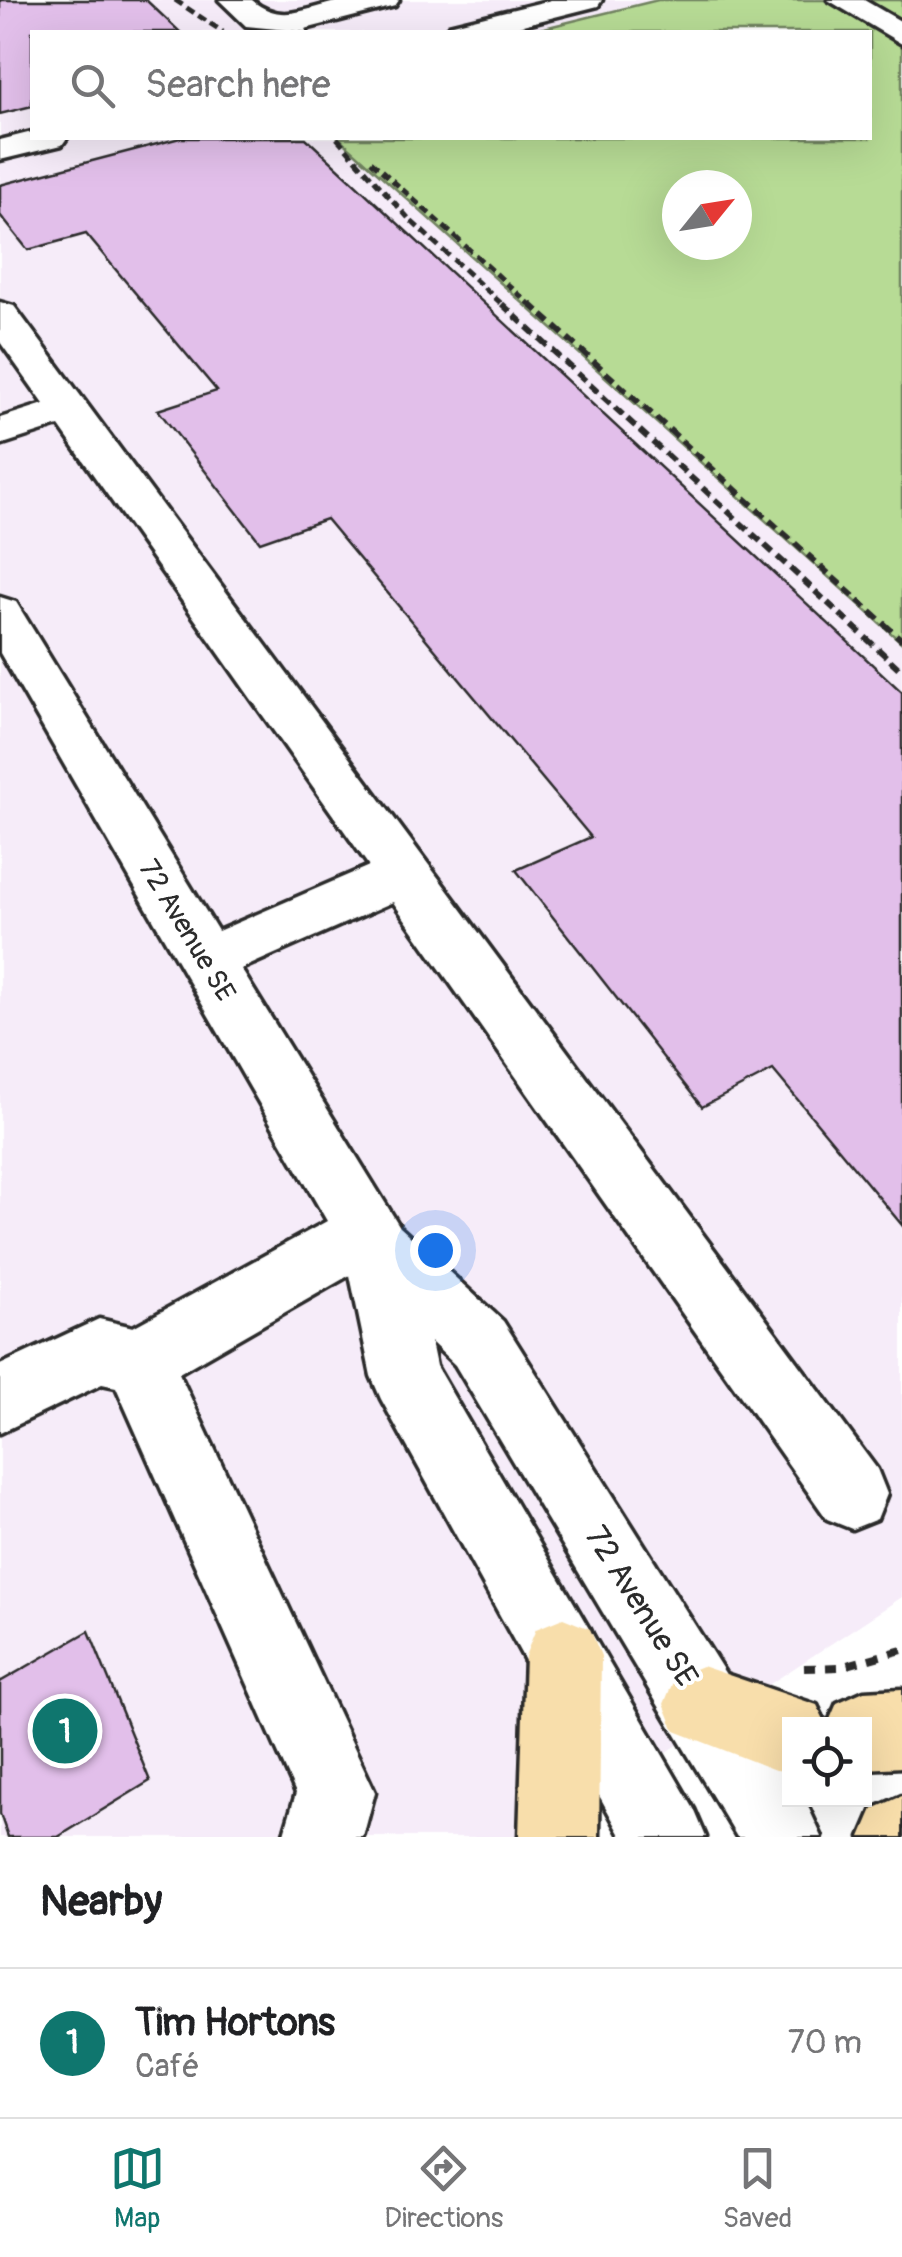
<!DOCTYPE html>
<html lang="en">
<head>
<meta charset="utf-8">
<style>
	body { margin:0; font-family:Pangolin,sans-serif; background:#f6f6f6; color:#202124 }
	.controls { position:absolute; right:30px; bottom:30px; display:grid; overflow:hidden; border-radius:0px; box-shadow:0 10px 40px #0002 }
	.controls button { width:90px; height:90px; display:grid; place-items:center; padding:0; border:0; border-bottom:2px solid #e0e0e0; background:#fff; color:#202124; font:50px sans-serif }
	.compass { position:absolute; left:662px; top:170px; width:90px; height:90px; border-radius:50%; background:#fff; box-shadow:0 10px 40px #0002; rotate:60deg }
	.you { position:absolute; left:435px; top:1250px; width:35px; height:35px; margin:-25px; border:8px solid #fff; border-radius:50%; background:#1a73e8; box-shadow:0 0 0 15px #1a73e833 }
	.badge { display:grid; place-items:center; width:65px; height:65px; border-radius:50%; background:#0f766e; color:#fff; font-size:32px; font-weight:700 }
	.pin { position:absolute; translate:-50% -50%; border:5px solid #fff; box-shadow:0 2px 10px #0006 }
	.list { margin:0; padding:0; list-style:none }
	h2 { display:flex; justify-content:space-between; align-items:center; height:130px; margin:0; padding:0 40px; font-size:42px }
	h2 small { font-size:32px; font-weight:400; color:#757577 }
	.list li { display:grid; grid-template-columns:65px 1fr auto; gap:30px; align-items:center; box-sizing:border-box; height:150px; padding:0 40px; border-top:2px solid #e0e0e0 }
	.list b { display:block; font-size:38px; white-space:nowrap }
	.list p { margin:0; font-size:32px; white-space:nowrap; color:#757577 }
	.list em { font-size:32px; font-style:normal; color:#757577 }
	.icon { flex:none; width:55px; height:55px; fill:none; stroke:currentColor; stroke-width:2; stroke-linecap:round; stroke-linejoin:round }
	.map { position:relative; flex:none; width:902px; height:1837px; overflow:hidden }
	.search { position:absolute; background:#fff; box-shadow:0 10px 40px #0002; left:30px; right:30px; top:30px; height:110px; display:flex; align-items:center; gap:25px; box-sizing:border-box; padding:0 35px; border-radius:0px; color:#757577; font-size:38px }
	.sheet { height:280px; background:#fff }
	nav { display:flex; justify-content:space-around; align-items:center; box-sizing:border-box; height:140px; border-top:2px solid #e0e0e0; background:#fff; font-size:28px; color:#757577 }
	nav a { display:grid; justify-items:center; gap:5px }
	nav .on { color:#0f766e }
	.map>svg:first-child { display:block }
	.built { fill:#f6ecf9 }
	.green { fill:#b7db95; stroke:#718360; stroke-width:2.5; fill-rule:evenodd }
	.building { fill:#e2bfea; stroke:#2b2b2b; stroke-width:2.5 }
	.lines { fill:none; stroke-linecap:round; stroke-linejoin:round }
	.minor-casing { stroke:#2b2b2b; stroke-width:7 }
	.major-casing { stroke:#2b2b2b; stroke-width:7 }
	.path { stroke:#2b2b2b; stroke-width:8; stroke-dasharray:12 10; stroke-linecap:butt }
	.minor { fill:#fff; fill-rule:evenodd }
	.major { fill:#f8deab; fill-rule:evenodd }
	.rail-far1 { stroke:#2b2b2b; stroke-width:5; stroke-dasharray:9 5; stroke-linecap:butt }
	.rail { stroke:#2b2b2b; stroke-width:6; stroke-dasharray:11 6; stroke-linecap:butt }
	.labels { text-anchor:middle; stroke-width:8; stroke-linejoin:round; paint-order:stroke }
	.street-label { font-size:28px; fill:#2b2b2b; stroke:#fff }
	.near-street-label { font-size:32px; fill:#2b2b2b; stroke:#fff }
</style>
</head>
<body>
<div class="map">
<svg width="902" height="1837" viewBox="0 0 902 1837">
	<rect width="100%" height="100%" fill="#fff"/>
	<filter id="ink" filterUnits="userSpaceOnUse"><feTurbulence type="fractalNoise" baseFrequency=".01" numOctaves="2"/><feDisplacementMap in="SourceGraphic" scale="20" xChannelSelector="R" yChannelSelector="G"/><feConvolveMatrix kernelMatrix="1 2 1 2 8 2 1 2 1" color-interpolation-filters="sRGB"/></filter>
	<g filter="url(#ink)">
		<path class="built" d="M0,0H658L528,32H32V138H339L902,643V1597L538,1837H0Z"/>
		<path class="green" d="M658,0H902V643L339,138H870V32H528ZM677,185H737V245H677Z"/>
		<g class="building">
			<path d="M0,0H146L180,32H32V106L0,114Z"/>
			<path d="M180,138H306L902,692V1225L773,1070L702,1107L516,870L591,837L326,519L260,542L158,410L217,391L86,234L28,250L0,215V185Z"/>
			<path d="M89,1631L150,1781L58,1837H8L0,1814V1682Z"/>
		</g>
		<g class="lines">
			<g class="minor-casing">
				<g id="minor">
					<path d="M219,0H252C284,28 313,3 350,0C366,0 383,0 399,0L395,6L305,29L307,32L246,26Z"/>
					<path d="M551,0H602L598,6L495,32H445L449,25Z"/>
					<path d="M828,0H864L902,22V44Z"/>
					<path d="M32,132V138H67L62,145L0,160V140Z"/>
					<path d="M0,302L14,306L877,1469L887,1494L877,1519L852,1529L827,1519L393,902L241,969L400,1227L503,1321L790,1776V1800H805L822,1837H737L455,1365L431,1342L436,1366L694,1809L706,1837H622L381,1399L371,1376L350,1275L179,1373L375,1792L363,1837H283L296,1793L116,1387L102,1384L0,1433V1365L99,1319L133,1327L327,1221L0,653V597L16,602L218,931L369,866L59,426L0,445V418L44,404L0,342Z"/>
				</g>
			</g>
			<g class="major-casing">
				<g id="major">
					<path d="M563,1618L590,1629L601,1656L599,1837H519L525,1656L536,1629Z"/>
					<path d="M702,1666L817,1705L826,1724H790V1771L775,1770L675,1731L664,1704L675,1677Z"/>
					<path d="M902,1689V1767L864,1769V1724H828L837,1703L864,1691Z"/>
					<path d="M902,1796V1837H861L873,1809Z"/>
				</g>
			</g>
			<path class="path" d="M804,1668L840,1667L902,1650"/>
			<use href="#minor" class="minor"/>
			<use href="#major" class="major"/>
			<g class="rail-far1">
				<path d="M175,0L223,32"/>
				<path d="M337,138L410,220L505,307"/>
				<path d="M371,161L533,307"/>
			</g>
			<g class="rail">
				<path d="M502,304L902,671"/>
				<path d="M530,304L902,640"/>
			</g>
		</g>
	</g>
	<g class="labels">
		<g class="street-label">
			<text transform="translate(188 930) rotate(59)" y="10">72 Avenue SE</text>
		</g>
		<g class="near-street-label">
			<text transform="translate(642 1606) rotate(58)" y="11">72 Avenue SE</text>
		</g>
	</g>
</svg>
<div class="controls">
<button><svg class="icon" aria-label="locate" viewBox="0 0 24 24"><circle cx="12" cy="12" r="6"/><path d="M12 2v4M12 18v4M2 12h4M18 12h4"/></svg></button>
</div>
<svg class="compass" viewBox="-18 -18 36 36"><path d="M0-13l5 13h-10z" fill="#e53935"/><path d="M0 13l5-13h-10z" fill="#757577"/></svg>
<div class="you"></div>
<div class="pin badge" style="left:65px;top:1731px">1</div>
<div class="search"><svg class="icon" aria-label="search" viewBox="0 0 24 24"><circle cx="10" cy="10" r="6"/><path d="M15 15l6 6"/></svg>Search here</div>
</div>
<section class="sheet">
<h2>Nearby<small></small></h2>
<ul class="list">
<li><span class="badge">1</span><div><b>Tim Hortons</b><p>Café</p></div><em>70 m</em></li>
</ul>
</section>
<nav>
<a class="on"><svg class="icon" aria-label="map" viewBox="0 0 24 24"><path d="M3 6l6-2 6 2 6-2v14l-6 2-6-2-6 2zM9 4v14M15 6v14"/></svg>Map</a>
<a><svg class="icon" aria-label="directions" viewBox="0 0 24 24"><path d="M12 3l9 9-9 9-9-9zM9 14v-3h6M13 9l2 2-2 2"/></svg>Directions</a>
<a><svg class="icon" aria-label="saved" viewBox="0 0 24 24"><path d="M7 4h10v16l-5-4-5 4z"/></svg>Saved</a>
</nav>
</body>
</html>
